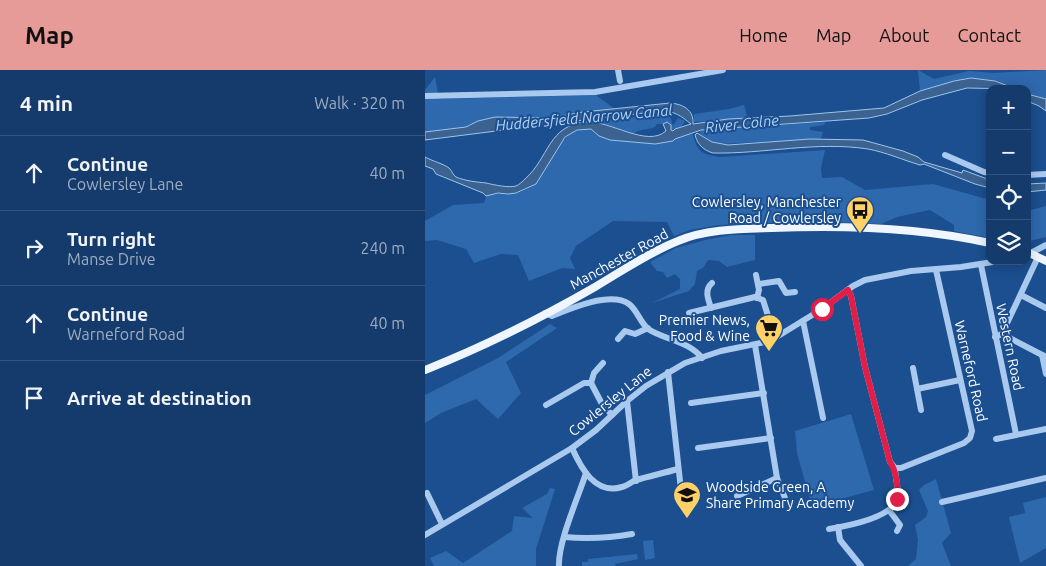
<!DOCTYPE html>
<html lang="en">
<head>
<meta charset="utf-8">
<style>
	body { margin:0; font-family:Ubuntu,sans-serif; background:#1d4271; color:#f1f3f6 }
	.controls { position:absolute; right:15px; top:15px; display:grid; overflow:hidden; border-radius:10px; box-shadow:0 2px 12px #0003 }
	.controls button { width:45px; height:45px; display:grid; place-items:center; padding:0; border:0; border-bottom:1px solid #33557e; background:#143b6b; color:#f1f3f6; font:25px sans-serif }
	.stop { position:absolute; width:15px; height:15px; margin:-11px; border:4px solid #e11d48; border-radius:50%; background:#fff }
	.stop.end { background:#e11d48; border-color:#fff; box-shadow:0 1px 5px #0008 }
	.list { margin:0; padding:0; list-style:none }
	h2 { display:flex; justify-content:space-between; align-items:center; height:65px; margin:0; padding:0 20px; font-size:21px }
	h2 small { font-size:16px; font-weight:400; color:#9dadc1 }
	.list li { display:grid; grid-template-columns:32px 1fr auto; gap:15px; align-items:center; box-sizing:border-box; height:75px; padding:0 20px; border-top:1px solid #33557e }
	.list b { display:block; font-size:19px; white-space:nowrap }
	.list p { margin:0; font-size:16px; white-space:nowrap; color:#9dadc1 }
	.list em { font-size:16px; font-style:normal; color:#9dadc1 }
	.icon { flex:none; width:28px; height:28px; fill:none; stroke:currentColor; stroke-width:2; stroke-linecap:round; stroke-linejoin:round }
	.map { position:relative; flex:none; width:621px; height:496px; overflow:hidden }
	header { display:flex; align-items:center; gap:30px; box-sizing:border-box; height:70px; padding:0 25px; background:#e69b98; color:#111 }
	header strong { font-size:24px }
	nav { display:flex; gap:28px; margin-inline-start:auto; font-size:18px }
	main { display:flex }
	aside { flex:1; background:#143b6b }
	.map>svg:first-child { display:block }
	.green { fill:#2e69ad }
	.water { fill:#3c6290; stroke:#9cc4f0 }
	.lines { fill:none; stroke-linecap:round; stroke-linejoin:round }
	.minor { stroke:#a9c9ee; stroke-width:6 }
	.major { stroke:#f0f6ff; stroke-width:8 }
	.route { stroke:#e11d48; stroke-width:6 }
	.labels { text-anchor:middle; stroke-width:4; stroke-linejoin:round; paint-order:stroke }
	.poi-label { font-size:14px; fill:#fff; stroke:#1b4f8f; text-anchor:end }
	.street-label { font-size:14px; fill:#fff; stroke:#1b4f8f }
	.water-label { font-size:15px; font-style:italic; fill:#b5d3f5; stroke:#1b4f8f }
</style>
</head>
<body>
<header>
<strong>Map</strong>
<nav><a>Home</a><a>Map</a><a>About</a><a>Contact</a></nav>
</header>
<main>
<aside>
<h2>4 min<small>Walk · 320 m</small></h2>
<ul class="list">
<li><svg class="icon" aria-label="ahead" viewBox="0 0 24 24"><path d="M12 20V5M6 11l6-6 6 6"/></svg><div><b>Continue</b><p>Cowlersley Lane</p></div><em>40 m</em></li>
<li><svg class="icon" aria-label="right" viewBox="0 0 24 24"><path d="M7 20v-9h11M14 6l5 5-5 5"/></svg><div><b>Turn right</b><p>Manse Drive</p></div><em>240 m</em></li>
<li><svg class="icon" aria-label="ahead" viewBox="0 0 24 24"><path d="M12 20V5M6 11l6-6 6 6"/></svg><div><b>Continue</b><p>Warneford Road</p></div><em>40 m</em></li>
<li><svg class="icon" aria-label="arrive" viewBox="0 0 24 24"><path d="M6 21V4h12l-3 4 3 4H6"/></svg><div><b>Arrive at destination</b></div></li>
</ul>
</aside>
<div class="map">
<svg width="621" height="496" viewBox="0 0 621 496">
	<rect width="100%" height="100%" fill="#1b4f8f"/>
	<g class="green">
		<path d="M493,0L509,9L544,1L569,3L621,0V29L602,24V19C590,19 580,14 568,11C542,6 520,14 495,21Z"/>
		<path d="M10,7L14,29L171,25L191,40L158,42L126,48L114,47L88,49L76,47L60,49L41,57L0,62V20Z"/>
		<path d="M319,35L322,46L314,49L269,52V44L304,39Z"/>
		<path d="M229,45L245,46L248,56L253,48L260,51C253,63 248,62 239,53L238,54H232L230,57C223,60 213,59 208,64L175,52V51Z"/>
		<path d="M400,52L399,55L385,57V60L398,62L396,69L296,74L287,72L274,63L276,60H281Z"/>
		<path d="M165,58C169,61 171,64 174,66C179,70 226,74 232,73C238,73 243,72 248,71L250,69L267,63C273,81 274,84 295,87L400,80L396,98L397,108L417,107L440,120L508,114L565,130V168L529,161V155L505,140L472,147L456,154L387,151L294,155L265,160L249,166L242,152L188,151L151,176L145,188L150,199L137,198L104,211L93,185L76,184L49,193L41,179L12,170L0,171V151L28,135L59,133L61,126C70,122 75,125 84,124C98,124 115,113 119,99C134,79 137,60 165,58Z"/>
		<path d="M621,136V167L605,171L604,163H602V141Z"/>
		<path d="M306,165H330V190L302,197L294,191L283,190L278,198L272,201L270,214L264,221L227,233L255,219V209L250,204L242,208L238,202L232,201L225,192L251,178L280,170Z"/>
		<path d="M125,254L132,258L81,292L96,323L73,349L51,329L16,343L0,353V325L73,288Z"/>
		<path d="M426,344L449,420L387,437L372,383L370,361Z"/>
		<path d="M511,409L526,463L517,473L526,496H483L491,489L493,470L490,455L501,447L503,441L494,420L499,415Z"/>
		<path d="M125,418L130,419L111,479V496H9L5,488L21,481L38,493L87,461L89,446L108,448L97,438L122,424Z"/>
		<path d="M621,427V478L595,493L584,447L600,443L598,433Z"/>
		<path d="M228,470L230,488L220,490L218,471Z"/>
		<path d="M212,484L213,489L190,494L191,496H157V492H163V489Z"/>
	</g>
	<g class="water">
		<path d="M546,8L570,11L591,19L542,18L497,30L462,44L444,48L276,60L250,69L248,71L230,74L185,70L174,66L166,59L152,60L140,67L111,114L91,123L83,124L73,123L61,126L58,123L11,104L8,99L0,96V87C7,91 19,94 24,98C27,101 28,105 31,107C40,111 52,112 61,113C70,115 83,118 91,116C94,115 98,111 100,109C124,88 123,55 161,52C185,50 222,78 241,61L238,54L242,52L246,55V60L248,61L250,59L266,54C256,46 250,41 236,41L143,52C134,49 128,49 119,55L0,70V62L41,57L53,51L70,47L126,48L158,42L245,33C258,34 269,40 268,54L303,49L365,46L459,38L495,21L529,11Z"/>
		<path d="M602,24L621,29V41L614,36L602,31Z"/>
		<path d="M272,63L287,72L303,75L385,69L438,70L478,81L493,87L499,92L537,103L538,100L565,110V118L550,114L499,94L495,95C478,90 460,82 443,79C391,71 340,84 288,83C278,80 273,75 270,65Z"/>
		<path d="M621,113V120L602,122V114Z"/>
	</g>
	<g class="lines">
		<g class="minor">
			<path d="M193,0L195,11"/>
			<path d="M0,26L170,22L298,0"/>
			<path d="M520,85L559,102L565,103"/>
			<path d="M602,105L621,104"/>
			<path d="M602,185L621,175"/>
			<path d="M556,195L591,364"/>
			<path d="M331,205L334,220L332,228"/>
			<path d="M334,214L354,211L361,223L370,222"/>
			<path d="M423,220L426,226L440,297L465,392L470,398"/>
			<path d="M596,225L621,238"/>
			<path d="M286,238C283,229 279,220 287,213"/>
			<path d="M120,243L127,246C146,238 186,221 204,234C212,240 215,252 223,259C240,270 264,271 277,288"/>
			<path d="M264,243L330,227L338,230L350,268"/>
			<path d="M378,251L398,348"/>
			<path d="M577,264L621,287"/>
			<path d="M570,267L577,264L613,187"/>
			<path d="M193,269L200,261L210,264L223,258"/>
			<path d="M330,275L352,408L360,428"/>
			<path d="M617,285L621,304"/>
			<path d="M488,298L492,319L535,310"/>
			<path d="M243,302L256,420"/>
			<path d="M166,313L169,303L178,293"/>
			<path d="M492,319L496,340"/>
			<path d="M202,331L211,411"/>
			<path d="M266,333L339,323"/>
			<path d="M121,335L159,313H166L177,334L187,345"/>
			<path d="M571,369L621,359"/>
			<path d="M147,378C156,398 170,425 197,417C202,416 206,412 211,410C225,406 239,403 253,399"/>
			<path d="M273,378L346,368"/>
			<path d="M2,423L17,454"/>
			<path d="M312,426L352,408"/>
			<path d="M517,432L621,408"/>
			<path d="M464,440L475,455L472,461"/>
			<path d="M413,457L415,470L436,496"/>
			<path d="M404,459C422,456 465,448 472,430C475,422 470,407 470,398H476L539,373L545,368L547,361L511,200"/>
			<path d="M0,465L147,378L171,360L202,331L221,316L260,293L296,281L345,271L397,239L428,216L440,210L486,201L536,197L574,191"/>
			<path d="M139,467C162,469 185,468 207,464"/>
			<path d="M134,496C133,472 153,428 161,403"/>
		</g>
		<g class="major">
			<path d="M602,182L621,191"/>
			<path d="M0,300C58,277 116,248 170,217C197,201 223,183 253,171C281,159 316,159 346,158C418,155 494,157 565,173"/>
		</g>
	</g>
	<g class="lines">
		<path class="route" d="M397,239L423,220L426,226L440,297L465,392C471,400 474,419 472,429"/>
	</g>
	<defs>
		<g id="bus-pin" transform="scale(1.4375)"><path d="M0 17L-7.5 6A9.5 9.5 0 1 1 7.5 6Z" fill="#ffd166" stroke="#1b4f8f"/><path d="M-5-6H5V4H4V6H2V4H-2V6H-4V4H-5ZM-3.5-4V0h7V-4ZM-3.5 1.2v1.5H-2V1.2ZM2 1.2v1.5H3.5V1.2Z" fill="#111"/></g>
		<g id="supermarket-pin" transform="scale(1.4375)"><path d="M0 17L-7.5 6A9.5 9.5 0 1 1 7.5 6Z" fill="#ffd166" stroke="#1b4f8f"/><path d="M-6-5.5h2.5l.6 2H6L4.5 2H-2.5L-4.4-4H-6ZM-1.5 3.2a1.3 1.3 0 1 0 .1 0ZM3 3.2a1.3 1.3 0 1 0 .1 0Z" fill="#111"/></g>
		<g id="school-pin" transform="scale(1.4375)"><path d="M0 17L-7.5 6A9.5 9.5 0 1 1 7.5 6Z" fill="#ffd166" stroke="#1b4f8f"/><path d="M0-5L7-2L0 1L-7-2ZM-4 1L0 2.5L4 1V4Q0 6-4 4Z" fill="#111"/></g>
	</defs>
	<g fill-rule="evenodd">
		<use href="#bus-pin" x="435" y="140"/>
		<use href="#supermarket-pin" x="344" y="258"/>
		<use href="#school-pin" x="262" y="425"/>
	</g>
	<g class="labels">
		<g class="poi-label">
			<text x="416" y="137">Cowlersley, Manchester<tspan x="416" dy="16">Road / Cowlersley</tspan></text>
			<text x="325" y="255">Premier News,<tspan x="325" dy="16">Food &amp; Wine</tspan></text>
			<text x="281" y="422" text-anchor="start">Woodside Green, A<tspan x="281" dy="16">Share Primary Academy</tspan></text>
		</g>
		<g class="street-label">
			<text transform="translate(194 189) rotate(-29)" y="5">Manchester Road</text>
			<text transform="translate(585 277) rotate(78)" y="5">Western Road</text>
			<text transform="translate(546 301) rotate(77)" y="5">Warneford Road</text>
			<text transform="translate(185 331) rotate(-39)" y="5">Cowlersley Lane</text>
		</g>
		<g class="water-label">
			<text transform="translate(159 48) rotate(-5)" y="5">Huddersfield Narrow Canal</text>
			<text transform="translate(317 54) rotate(-6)" y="5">River Colne</text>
		</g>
	</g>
</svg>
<div class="controls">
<button>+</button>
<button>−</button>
<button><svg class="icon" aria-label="locate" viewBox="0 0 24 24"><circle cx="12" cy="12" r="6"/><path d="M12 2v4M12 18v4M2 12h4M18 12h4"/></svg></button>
<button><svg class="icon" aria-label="layers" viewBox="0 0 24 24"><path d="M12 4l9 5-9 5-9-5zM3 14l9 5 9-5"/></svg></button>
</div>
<div class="stop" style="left:397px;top:239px"></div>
<div class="stop end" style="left:472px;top:429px"></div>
</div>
</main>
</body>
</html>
